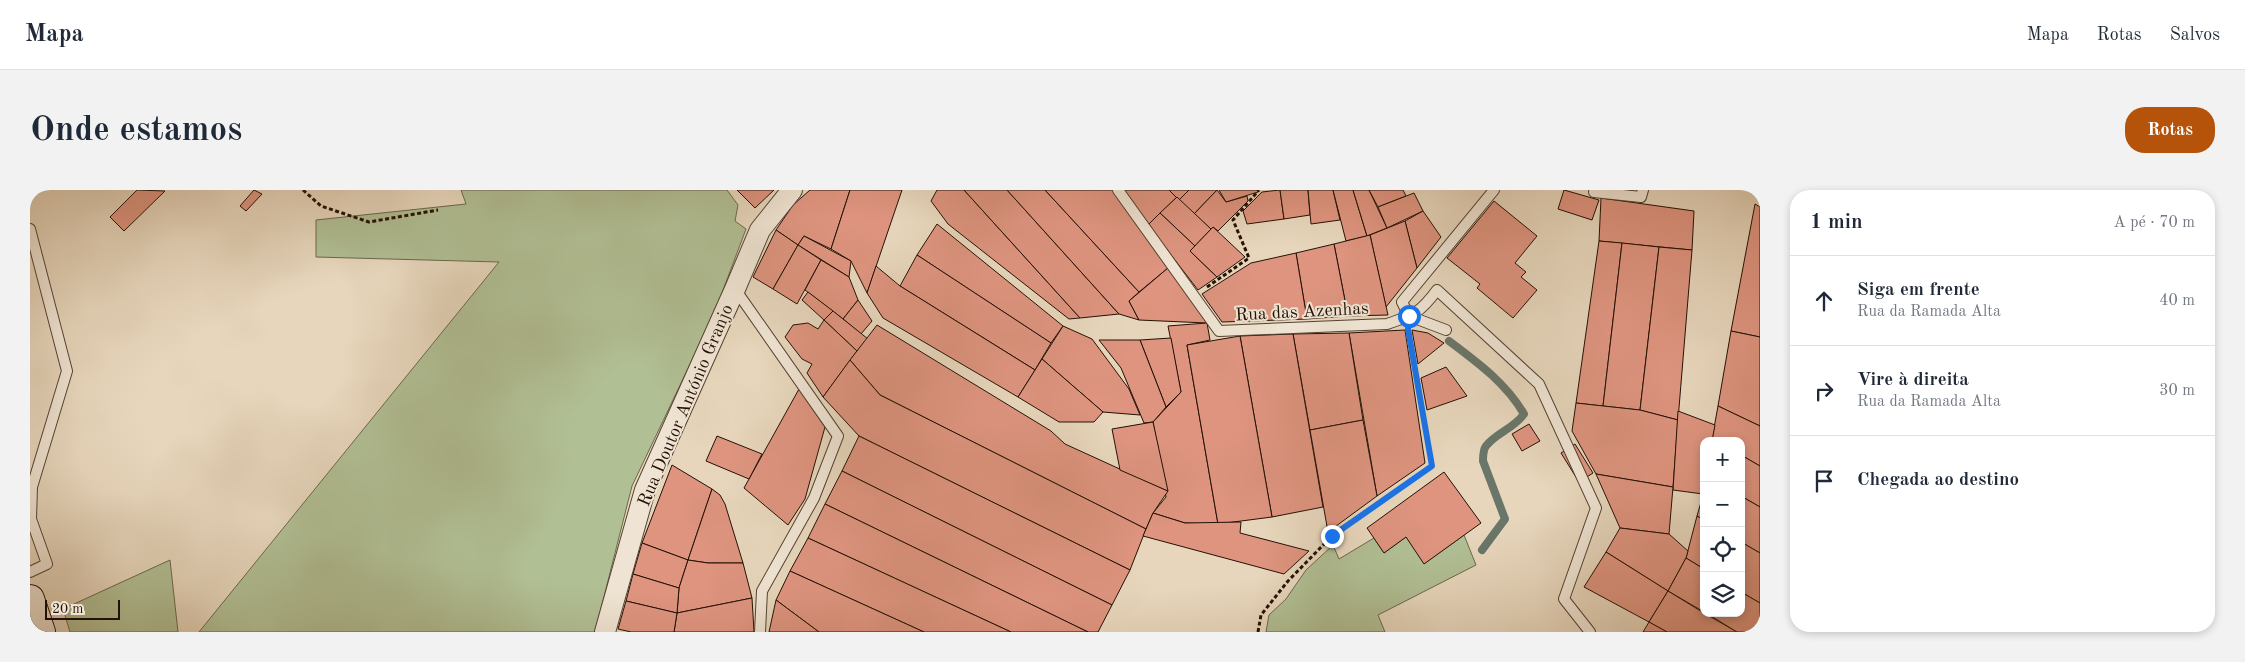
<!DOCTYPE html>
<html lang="pt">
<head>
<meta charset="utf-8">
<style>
	body { margin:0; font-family:"Old Standard TT",serif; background:#f2f2f3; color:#1f2937 }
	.controls { position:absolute; right:15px; bottom:15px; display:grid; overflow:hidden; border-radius:10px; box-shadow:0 2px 8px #0003 }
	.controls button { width:45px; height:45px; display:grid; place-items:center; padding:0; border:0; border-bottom:1px solid #e0e1e3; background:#fff; color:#1f2937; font:25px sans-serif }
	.scale { position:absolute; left:15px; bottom:12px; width:75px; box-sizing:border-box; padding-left:5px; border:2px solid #241105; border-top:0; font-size:14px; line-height:18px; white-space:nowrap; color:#241105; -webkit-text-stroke:4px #efe4d3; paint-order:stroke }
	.stop { position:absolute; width:15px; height:15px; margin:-11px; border:4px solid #1a73e8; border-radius:50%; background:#fff }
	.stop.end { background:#1a73e8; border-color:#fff; box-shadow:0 1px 5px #0008 }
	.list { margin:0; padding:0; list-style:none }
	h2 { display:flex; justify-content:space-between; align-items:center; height:65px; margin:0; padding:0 20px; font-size:21px }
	h2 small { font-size:16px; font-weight:400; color:#747a83 }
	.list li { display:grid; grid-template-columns:32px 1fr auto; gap:15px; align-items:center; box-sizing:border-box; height:90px; padding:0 20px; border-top:1px solid #e0e1e3 }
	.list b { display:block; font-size:19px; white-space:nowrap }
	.list p { margin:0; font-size:16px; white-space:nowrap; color:#747a83 }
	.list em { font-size:16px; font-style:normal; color:#747a83 }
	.icon { flex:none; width:28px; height:28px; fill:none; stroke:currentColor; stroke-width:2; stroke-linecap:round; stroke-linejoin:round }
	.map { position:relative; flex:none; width:1730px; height:442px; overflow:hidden; border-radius:20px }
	header { display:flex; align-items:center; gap:30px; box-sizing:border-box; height:70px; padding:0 25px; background:#fff; border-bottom:1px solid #e0e1e3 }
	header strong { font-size:24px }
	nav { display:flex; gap:28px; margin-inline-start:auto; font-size:18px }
	.intro { display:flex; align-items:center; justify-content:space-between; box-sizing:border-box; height:120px; padding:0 30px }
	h1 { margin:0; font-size:35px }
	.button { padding:12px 22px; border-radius:20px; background:#b45309; color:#fff; font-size:18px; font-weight:700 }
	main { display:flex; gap:30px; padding:0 30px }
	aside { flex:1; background:#fff; border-radius:20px; box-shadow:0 2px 8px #0003 }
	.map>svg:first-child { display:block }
	.green { fill:#b1bf94; stroke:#6a684c }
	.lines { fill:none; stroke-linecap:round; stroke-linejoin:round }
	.stream { stroke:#697669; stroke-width:8 }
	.building { fill:#de947f; stroke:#241105 }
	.lane-casing { stroke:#554233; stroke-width:12 }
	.street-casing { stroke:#554233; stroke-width:22 }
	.secondary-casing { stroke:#241105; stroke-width:30 }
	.path { stroke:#241105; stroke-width:3; stroke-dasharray:4 2.5; stroke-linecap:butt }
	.lane { stroke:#efe4d3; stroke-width:10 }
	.street { stroke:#efe4d3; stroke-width:20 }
	.secondary { stroke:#efe4d3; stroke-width:28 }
	.route { stroke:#1a73e8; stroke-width:6 }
	.labels { text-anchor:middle; stroke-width:4; stroke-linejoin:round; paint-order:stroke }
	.street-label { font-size:18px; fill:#241105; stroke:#efe4d3 }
</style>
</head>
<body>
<header>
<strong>Mapa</strong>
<nav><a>Mapa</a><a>Rotas</a><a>Salvos</a></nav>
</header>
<div class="intro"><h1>Onde estamos</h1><a class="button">Rotas</a></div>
<main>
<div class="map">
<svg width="1730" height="442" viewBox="0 0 1730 442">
	<rect width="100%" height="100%" fill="#e7d6bc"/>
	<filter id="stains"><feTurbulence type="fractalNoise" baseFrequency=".004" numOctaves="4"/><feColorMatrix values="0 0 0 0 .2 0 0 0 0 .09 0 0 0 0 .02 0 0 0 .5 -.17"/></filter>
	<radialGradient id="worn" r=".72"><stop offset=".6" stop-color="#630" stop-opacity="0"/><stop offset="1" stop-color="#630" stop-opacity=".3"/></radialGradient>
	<g class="green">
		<path d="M431,0H697L708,15L705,31L716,39L684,124L602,296L565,442H169L469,72L286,67V30L436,14Z"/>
		<path d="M1434,345L1446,375L1348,425L1355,442H1236L1239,425L1256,409L1276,380L1303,355L1309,369L1344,348L1354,363L1376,347L1395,373Z"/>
		<path d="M140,370L148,442H40L33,419Z"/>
	</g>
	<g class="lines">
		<path class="stream" d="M1419,151C1447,172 1476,193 1494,224C1483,239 1466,243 1456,256C1453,260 1453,266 1453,271L1475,329L1452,360"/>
	</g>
	<g class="building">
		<path d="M107,0L135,1L94,41L80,27Z"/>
		<path d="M224,0L232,4L216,21L210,16Z"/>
		<path d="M707,0H744L725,18Z"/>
		<path d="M780,0H820L801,59L774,46L768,55L746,40L763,15Z"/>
		<path d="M820,0H872L837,103L821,71L801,59Z"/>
		<path d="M907,0H934L1050,128L1039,129L918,34L901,11Z"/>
		<path d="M934,0H977L1089,124L1050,128Z"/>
		<path d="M977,0H1015L1109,102L1099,111L1109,130L1089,124Z"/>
		<path d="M1015,0H1085L1138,78L1109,102Z"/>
		<path d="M1092,0H1139L1147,7L1118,35Z"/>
		<path d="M1139,0H1159L1149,10Z"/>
		<path d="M1159,0H1187L1164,24L1149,10Z"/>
		<path d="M1187,0L1196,12L1217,6L1218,11L1188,41L1183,37L1181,39L1164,24Z"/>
		<path d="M1189,0H1227L1228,2L1196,12Z"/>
		<path d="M1250,0L1254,29L1217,34L1213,21L1232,2Z"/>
		<path d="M1250,0H1278L1280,25L1254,29Z"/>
		<path d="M1278,0H1303L1310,30L1281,34Z"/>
		<path d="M1303,0H1323L1337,46L1316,51Z"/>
		<path d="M1323,0H1339L1357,38L1337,46Z"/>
		<path d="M1339,0H1373L1376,6L1348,17Z"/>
		<path d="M1534,0L1569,10L1562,30L1528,19Z"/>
		<path d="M1384,3L1393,21L1357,38L1348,17Z"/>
		<path d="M1147,7L1181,39L1165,56L1130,23Z"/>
		<path d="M1571,8L1664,21L1662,60L1569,51Z"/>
		<path d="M1464,11L1507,46L1485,73L1496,82L1491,87L1507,100L1483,128L1447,98L1450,94L1417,68Z"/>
		<path d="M1725,14L1730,17V147L1701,141Z"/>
		<path d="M1393,21L1411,47L1387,78L1375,31Z"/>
		<path d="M1130,23L1165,56L1160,61L1187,87L1168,100L1118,35Z"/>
		<path d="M1375,31L1387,78L1356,117L1340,45Z"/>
		<path d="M907,34L1033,136L1021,153L887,65Z"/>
		<path d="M1183,37L1215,67L1187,87L1160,61Z"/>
		<path d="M746,40L768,55L743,99L723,87Z"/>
		<path d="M1340,45L1358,125L1318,126L1304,54Z"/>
		<path d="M774,46L821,71L819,87L768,55Z"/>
		<path d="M1569,51L1592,53L1573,216L1546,213Z"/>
		<path d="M1592,53L1629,57L1610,220L1573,216Z"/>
		<path d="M1304,54L1318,126L1277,129L1266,63Z"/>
		<path d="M768,55L791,70L767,114L743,99Z"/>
		<path d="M1629,57L1662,60L1648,230L1610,220Z"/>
		<path d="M1266,63L1277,129L1192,132L1172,104L1221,73Z"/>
		<path d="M887,65L1021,153L1005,180L870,96Z"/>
		<path d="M791,70L819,87L828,110L813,129L775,100Z"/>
		<path d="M846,76L870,96L1005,180L988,207L853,128L837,103Z"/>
		<path d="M1138,78L1177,133L1109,130L1099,111Z"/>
		<path d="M778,102L803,121L794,130L772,110Z"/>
		<path d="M828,110L842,131L831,144L813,129Z"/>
		<path d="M803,121L838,149L827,161L794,130Z"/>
		<path d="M794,130L827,161L793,207L777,183L782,174L772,169L755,147L763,135L778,133L788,139Z"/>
		<path d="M1177,133L1180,150L1157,155L1188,334L1155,333L1123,323L1136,307L1123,232L1151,202L1138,136Z"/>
		<path d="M847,135L1021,241L1035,254L1138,301L1123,323L1116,339L850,205L820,170Z"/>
		<path d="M1033,136L1062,149L1099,199L1110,225L1073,222L1012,169Z"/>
		<path d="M1375,140L1395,273L1347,306L1319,143Z"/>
		<path d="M1382,140L1398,143L1414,153L1388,174Z"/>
		<path d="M1701,141L1730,147V236L1688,216Z"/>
		<path d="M1319,143L1333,230L1280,240L1263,144Z"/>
		<path d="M1263,144L1293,317L1242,327L1210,146Z"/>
		<path d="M1210,146L1242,327L1188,334L1157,155Z"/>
		<path d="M1141,148L1151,202L1136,217L1110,150Z"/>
		<path d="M1069,150H1110L1136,217L1123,232L1114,233L1091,178Z"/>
		<path d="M1012,169L1073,222L1064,232H1029L988,207Z"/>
		<path d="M820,170L850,205L1116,339L1100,380L829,246L793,207Z"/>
		<path d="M1416,177L1437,206L1397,220L1391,188Z"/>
		<path d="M769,199L795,237L775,309L758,335L714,298Z"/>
		<path d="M1546,213L1610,220L1648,230L1643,297L1566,284L1542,241Z"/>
		<path d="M1688,216L1730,236V276L1711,265V251H1686L1682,249Z"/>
		<path d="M1648,221L1685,235L1682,251H1674L1673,304L1643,300Z"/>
		<path d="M1333,230L1347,306L1298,342L1280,240Z"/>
		<path d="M1123,232L1138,301L1090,280L1082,239Z"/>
		<path d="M1499,234L1510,251L1492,261L1482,244Z"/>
		<path d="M687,246L732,264L719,289L676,271Z"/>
		<path d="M829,246L1100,380L1082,415L812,281Z"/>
		<path d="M1545,254L1563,283L1549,292L1531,263Z"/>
		<path d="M1711,265L1730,276V317L1711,306Z"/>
		<path d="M642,275L682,299L658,370L612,353Z"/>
		<path d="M812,281L1082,415L1068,442H1058L795,314Z"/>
		<path d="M1414,282L1451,333L1394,374L1376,347L1354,363L1337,338Z"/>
		<path d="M1566,284L1643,297L1639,344L1590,338Z"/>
		<path d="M682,299L690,305L695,314L713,373H678L658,370Z"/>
		<path d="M1674,302V330L1667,326Z"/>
		<path d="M1711,306L1730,317V363L1711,352Z"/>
		<path d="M795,314L1058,442H981L778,348Z"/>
		<path d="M1123,323L1155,333L1211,332L1210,343L1279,361L1254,384L1113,346Z"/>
		<path d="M1667,326L1674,330V379L1656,368Z"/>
		<path d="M1590,338L1639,344L1658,361L1656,368L1638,401L1576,362Z"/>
		<path d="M778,348L981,442H894L760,381Z"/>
		<path d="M1711,352L1730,363V413L1711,402Z"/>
		<path d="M612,353L658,370L649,398L603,384Z"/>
		<path d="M1576,362L1638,401L1619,432L1554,397Z"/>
		<path d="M1656,368L1674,379V422L1638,401Z"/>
		<path d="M658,370L678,373H713L722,408L647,423L649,398Z"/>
		<path d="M760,381L894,442H789L746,410Z"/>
		<path d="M603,384L649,398L647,423L596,411Z"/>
		<path d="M1638,401L1674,423L1707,442H1637L1619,432Z"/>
		<path d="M1711,402L1730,413V442H1707L1676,423H1711Z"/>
		<path d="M722,408L724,442H644L647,423Z"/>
		<path d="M746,410L789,442H739Z"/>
		<path d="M596,411L647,423L644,442H601L588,439Z"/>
		<path d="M1619,432L1637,442H1613Z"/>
	</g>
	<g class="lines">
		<g class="lane-casing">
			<g id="lane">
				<path d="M1088,0L1189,141L1357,134C1384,125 1390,123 1407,100L1509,194L1566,318L1534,409L1560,442"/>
				<path d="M1564,2L1611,7L1613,0"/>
				<path d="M0,39L37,181L2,297L1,329L17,374L0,382"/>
				<path d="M705,99L808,246L784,308L732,401L730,442"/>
				<path d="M1379,126L1372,112L1464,0"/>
				<path d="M1379,126L1416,140"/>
			</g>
		</g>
		<g class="street-casing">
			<path id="street" d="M575,442L615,300L705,99L730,40L762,0"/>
		</g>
		<g class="secondary-casing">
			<path id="secondary" d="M0,409L11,442"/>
		</g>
		<g class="path">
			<path d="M273,0L291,16L339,32L408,20"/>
			<path d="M1177,97L1219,68L1203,30L1229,0"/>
			<path d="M1228,442L1231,425L1258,391L1302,346L1402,276L1379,144"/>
		</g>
		<use href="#lane" class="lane"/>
		<use href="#street" class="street"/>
		<use href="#secondary" class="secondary"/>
	</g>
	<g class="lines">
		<path class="route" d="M1302,346L1402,276L1378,139L1379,126"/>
	</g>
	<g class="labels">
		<g class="street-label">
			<text transform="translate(1272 121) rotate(-3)" y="6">Rua das Azenhas</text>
			<text transform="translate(655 215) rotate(-67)" y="6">Rua Doutor António Granjo</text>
		</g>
	</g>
	<rect width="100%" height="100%" filter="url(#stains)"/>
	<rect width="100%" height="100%" fill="url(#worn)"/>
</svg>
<div class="controls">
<button>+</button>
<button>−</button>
<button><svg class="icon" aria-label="locate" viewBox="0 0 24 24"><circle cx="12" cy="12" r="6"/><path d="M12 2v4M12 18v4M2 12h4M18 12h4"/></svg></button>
<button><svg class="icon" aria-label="layers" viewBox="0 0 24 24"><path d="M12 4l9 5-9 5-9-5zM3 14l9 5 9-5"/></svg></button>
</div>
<div class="scale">20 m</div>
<div class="stop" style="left:1379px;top:126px"></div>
<div class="stop end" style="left:1302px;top:346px"></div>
</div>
<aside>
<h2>1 min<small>A pé · 70 m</small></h2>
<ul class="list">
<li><svg class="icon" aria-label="ahead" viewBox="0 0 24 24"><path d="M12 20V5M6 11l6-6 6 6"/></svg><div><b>Siga em frente</b><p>Rua da Ramada Alta</p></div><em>40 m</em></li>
<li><svg class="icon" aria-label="right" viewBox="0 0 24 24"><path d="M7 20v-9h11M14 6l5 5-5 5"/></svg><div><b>Vire à direita</b><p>Rua da Ramada Alta</p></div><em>30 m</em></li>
<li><svg class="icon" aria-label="arrive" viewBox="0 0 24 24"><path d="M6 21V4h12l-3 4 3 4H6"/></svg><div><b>Chegada ao destino</b></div></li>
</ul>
</aside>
</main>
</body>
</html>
